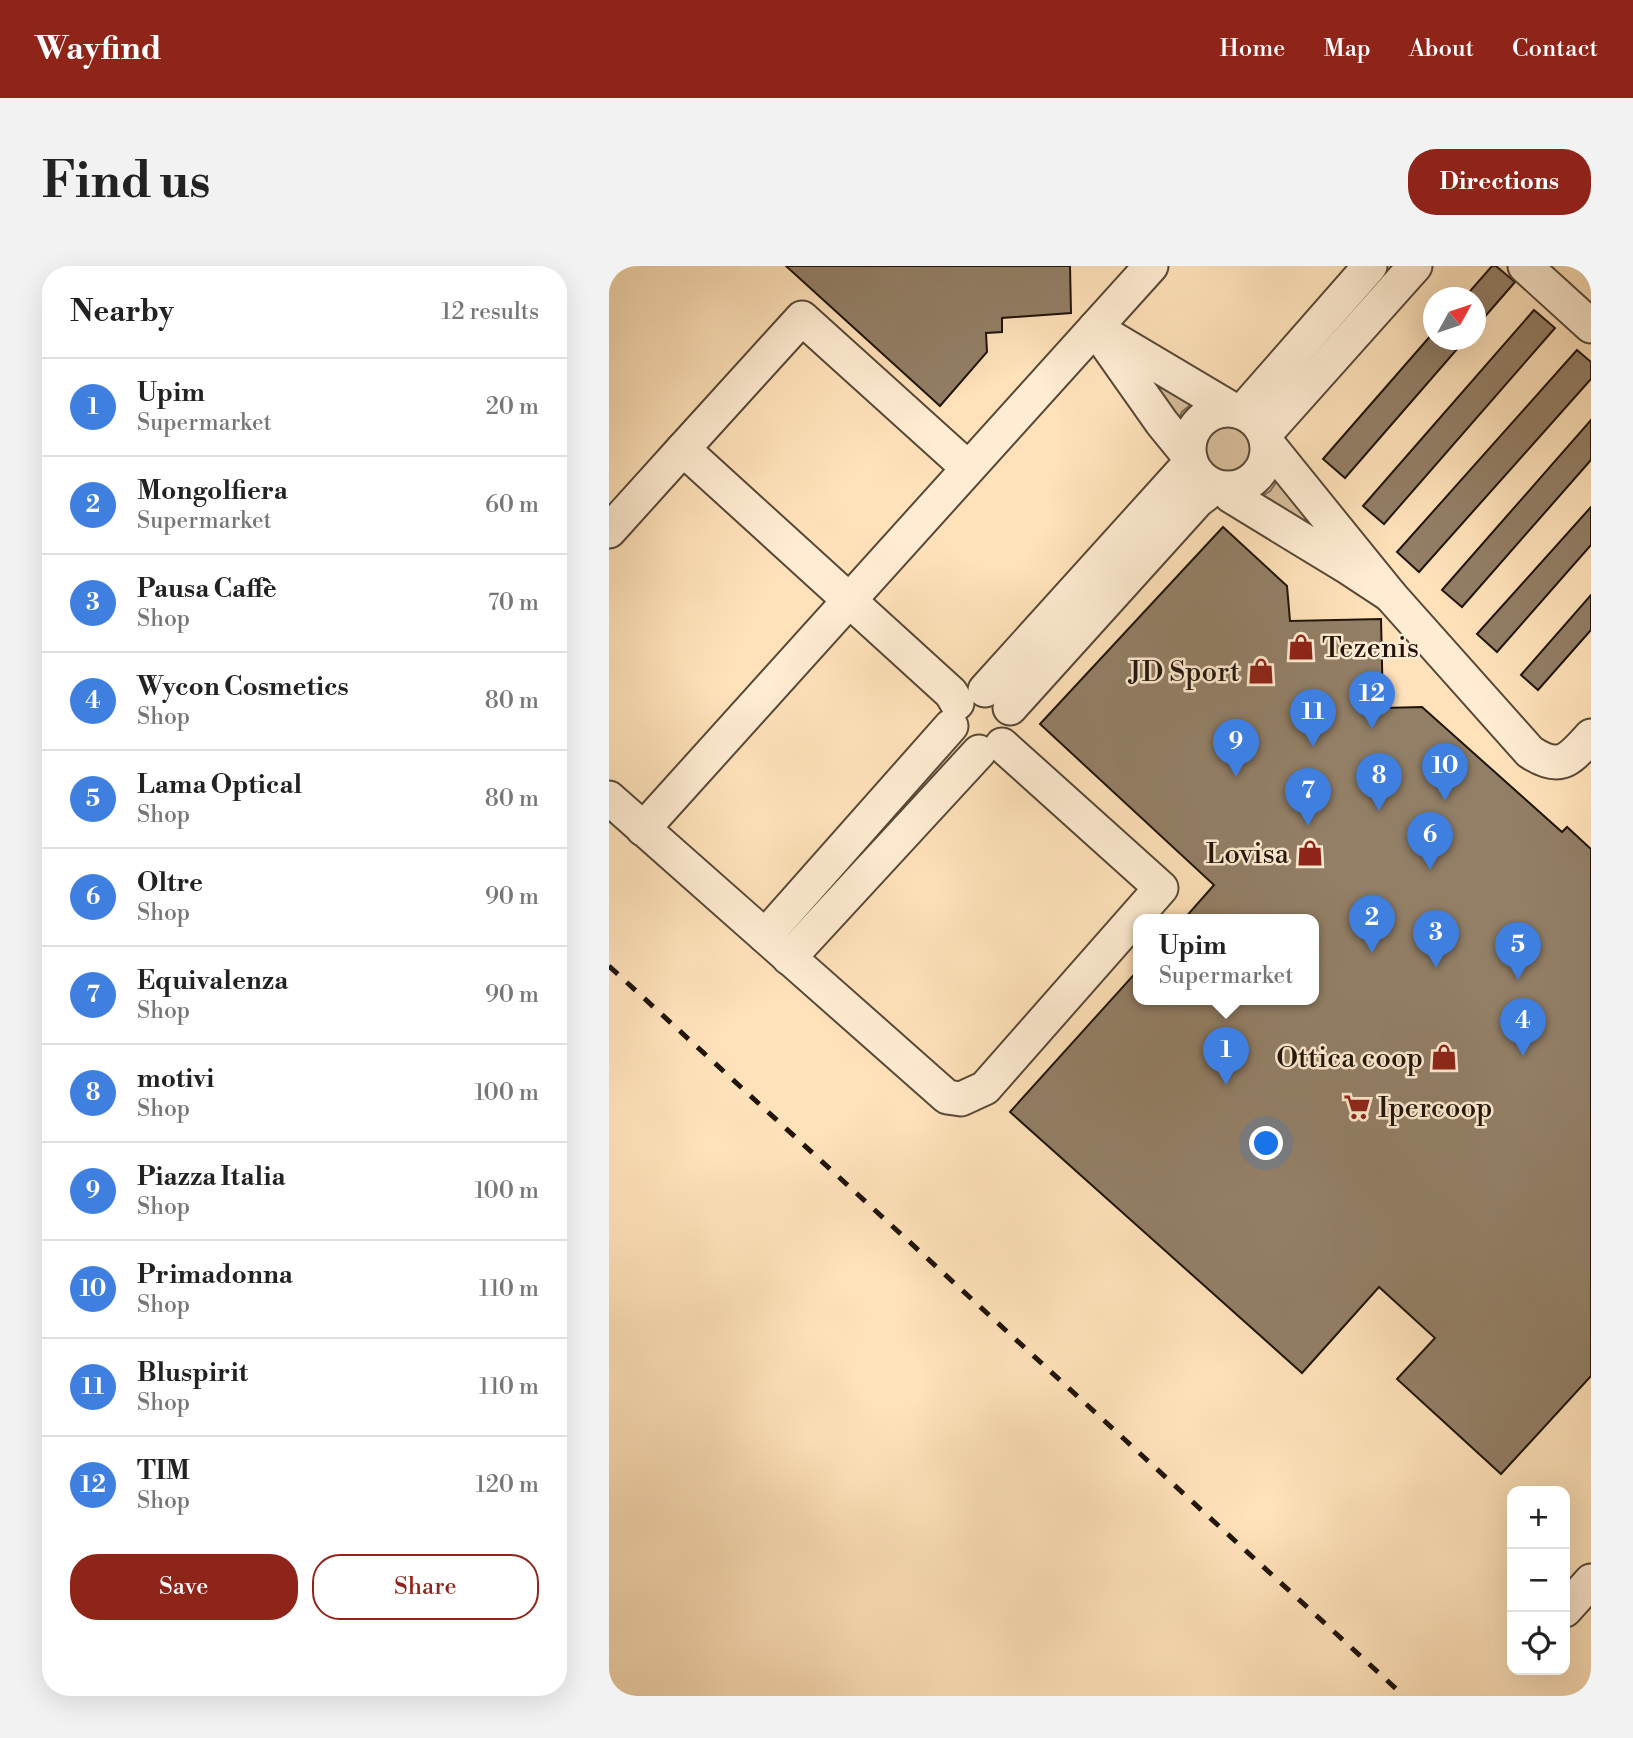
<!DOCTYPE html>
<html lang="en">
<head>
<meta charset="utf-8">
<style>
	body { margin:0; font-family:"Libre Bodoni",serif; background:#f2f2f2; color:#222 }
	.controls { position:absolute; right:21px; bottom:21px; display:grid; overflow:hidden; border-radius:14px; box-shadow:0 7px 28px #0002 }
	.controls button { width:63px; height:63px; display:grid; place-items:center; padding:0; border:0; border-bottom:2px solid #e0e0e0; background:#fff; color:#222; font:35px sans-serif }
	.compass { position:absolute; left:814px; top:21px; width:63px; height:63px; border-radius:50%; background:#fff; box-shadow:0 7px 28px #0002; rotate:50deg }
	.you { position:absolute; left:658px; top:878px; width:24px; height:24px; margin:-18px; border:5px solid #fff; border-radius:50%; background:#1a73e8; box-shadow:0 0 0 10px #1a73e833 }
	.badge { display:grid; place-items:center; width:46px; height:46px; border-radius:50%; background:#8f2418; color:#fff; font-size:23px; font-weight:700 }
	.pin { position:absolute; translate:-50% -58px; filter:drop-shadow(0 2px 4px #0008) }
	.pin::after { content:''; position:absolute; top:37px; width:24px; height:21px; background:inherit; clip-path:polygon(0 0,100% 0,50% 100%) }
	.popup { position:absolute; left:524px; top:648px; width:186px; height:91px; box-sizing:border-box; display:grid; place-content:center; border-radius:14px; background:#fff; filter:drop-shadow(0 2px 5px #0005); font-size:23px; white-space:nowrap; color:#767676 }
	.popup b { font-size:26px; color:#222 }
	.popup::after { content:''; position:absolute; left:50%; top:100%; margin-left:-14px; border:14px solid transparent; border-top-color:#fff }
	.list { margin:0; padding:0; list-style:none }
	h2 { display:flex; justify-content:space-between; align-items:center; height:91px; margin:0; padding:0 28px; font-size:30px }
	h2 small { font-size:23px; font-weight:400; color:#767676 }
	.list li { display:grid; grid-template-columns:46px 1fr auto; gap:21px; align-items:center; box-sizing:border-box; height:98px; padding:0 28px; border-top:2px solid #e0e0e0 }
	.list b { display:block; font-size:26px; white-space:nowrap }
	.list p { margin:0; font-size:23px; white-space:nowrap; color:#767676 }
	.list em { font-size:23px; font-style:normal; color:#767676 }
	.actions { display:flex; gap:14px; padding:21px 28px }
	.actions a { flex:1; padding:16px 0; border:2px solid #8f2418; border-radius:28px; text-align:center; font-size:24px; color:#8f2418 }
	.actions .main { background:#8f2418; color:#fff }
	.icon { flex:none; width:38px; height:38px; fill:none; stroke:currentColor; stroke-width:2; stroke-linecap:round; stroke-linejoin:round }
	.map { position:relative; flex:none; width:982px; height:1430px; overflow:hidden; border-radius:28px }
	header { display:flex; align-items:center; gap:42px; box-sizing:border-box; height:98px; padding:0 35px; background:#8f2418; color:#fff }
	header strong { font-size:33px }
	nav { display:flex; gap:38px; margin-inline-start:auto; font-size:24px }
	.intro { display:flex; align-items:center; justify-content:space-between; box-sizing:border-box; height:168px; padding:0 42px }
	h1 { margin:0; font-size:49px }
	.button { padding:18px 32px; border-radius:28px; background:#8f2418; color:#fff; font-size:24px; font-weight:700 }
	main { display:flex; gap:42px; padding:0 42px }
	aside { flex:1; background:#fff; border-radius:28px; box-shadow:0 7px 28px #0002 }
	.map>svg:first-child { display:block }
	.green { fill:#d9bf9c; stroke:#7c6a54; stroke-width:2 }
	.building { fill:#937f66; stroke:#1f140b; stroke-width:2 }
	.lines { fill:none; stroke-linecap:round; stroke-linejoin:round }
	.minor-casing { stroke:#574837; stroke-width:37 }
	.minor { stroke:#ffecd2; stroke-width:33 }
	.rail { stroke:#1f140b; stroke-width:5; stroke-dasharray:12 12; stroke-linecap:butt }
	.labels { text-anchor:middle; stroke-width:5; stroke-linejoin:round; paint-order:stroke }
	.poi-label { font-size:28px; fill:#1f140b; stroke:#ffecd2; text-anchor:end }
</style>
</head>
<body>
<header>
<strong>Wayfind</strong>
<nav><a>Home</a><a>Map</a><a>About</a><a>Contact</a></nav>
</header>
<div class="intro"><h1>Find us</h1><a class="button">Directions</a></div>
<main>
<aside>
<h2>Nearby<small>12 results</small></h2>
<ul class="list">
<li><span class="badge" style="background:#3f7fe0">1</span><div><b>Upim</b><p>Supermarket</p></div><em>20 m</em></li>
<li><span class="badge" style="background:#3f7fe0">2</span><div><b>Mongolfiera</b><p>Supermarket</p></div><em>60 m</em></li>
<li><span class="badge" style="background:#3f7fe0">3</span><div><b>Pausa Caffè</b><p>Shop</p></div><em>70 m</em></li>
<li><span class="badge" style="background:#3f7fe0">4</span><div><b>Wycon Cosmetics</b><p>Shop</p></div><em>80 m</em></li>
<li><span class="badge" style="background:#3f7fe0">5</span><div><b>Lama Optical</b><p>Shop</p></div><em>80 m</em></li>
<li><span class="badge" style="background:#3f7fe0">6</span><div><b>Oltre</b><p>Shop</p></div><em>90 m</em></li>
<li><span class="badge" style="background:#3f7fe0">7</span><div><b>Equivalenza</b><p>Shop</p></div><em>90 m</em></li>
<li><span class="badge" style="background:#3f7fe0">8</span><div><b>motivi</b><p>Shop</p></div><em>100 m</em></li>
<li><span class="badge" style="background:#3f7fe0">9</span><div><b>Piazza Italia</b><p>Shop</p></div><em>100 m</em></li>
<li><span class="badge" style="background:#3f7fe0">10</span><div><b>Primadonna</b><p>Shop</p></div><em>110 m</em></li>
<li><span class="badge" style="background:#3f7fe0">11</span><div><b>Bluspirit</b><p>Shop</p></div><em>110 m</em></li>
<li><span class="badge" style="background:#3f7fe0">12</span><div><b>TIM</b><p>Shop</p></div><em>120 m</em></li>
</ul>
<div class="actions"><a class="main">Save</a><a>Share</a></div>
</aside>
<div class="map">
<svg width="982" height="1430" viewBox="0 0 982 1430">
	<rect width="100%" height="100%" fill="#ffe2ba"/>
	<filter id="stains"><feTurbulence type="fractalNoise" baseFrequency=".00286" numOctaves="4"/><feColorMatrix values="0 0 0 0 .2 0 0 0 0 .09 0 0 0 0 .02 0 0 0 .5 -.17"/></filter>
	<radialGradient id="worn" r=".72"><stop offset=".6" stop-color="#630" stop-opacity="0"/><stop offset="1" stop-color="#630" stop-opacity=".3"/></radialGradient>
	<g class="green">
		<path d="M527,98L586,135L573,146L568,156Z"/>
		<circle cx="619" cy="183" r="27"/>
		<path d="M669,214L738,289L650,232L661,225Z"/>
	</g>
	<g class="building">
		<path d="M177,0H461L462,47L393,52V66L377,67L378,86L331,140Z"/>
		<path d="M883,0H887L906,16L866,62V32H855Z"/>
		<path d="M925,44L946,62L775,258L754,240Z"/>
		<path d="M824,67V74H856L736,212L714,193Z"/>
		<path d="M968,84L982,96V113L810,306L788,286Z"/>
		<path d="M982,154V194L853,341L833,324Z"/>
		<path d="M982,241V279L888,386L868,368Z"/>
		<path d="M614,261L678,320L681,355L772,353L774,442L813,441L953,566L958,561L982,583V1110L892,1208L788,1113L826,1072L770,1021L693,1107L401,846L530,703V733H704V653H575L605,619L431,458Z"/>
		<path d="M982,329V364L929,424L912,409Z"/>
	</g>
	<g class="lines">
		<g class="minor-casing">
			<g id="minor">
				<path d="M916,0L982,60"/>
				<circle cx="619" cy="183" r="39"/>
				<path d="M633,146L761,0"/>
				<path d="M656,168L806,0"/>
				<path d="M580,190L553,157L486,62L624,144"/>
				<path d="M616,223L622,230L740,302L781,329L658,177"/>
				<path d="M0,265L74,183"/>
				<path d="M781,329L921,486C952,506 960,494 982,470"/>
				<path d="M376,424L582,196"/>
				<path d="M348,437L342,427L74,183L193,52L359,202"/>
				<path d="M401,442L588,235L606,221"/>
				<path d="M0,532L338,831L352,833L376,822L552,622L393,479"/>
				<path d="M34,563L542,0"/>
				<path d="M156,670L342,460"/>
				<path d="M180,692L370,486"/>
				<path d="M956,1344L982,1315"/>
			</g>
		</g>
		<use href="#minor" class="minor"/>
		<path class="rail" d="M0,700L795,1430"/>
	</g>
	<defs>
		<g id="shop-bare" transform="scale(2.1)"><path d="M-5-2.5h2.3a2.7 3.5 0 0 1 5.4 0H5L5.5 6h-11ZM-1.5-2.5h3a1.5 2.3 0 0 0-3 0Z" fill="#8f2418" stroke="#ffecd2" stroke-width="2.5" paint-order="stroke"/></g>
		<g id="supermarket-bare" transform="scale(2.1)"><path d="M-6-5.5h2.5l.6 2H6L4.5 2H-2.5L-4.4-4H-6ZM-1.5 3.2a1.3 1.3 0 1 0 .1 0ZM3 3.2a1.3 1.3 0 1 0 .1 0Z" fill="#8f2418" stroke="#ffecd2" stroke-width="2.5" paint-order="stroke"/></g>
	</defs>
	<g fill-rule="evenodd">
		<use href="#shop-bare" x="692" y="381"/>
		<use href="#shop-bare" x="652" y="405"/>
		<use href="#shop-bare" x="701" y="587"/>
		<use href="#shop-bare" x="835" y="791"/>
		<use href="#supermarket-bare" x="748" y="841"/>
	</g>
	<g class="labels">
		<g class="poi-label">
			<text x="713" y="391" text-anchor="start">Tezenis</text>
			<text x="631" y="415">JD Sport</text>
			<text x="680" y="597">Lovisa</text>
			<text x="814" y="801">Ottica coop</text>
			<text x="769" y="851" text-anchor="start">Ipercoop</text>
		</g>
	</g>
	<rect width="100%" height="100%" filter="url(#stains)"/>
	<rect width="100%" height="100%" fill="url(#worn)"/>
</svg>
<div class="controls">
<button>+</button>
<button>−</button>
<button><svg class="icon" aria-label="locate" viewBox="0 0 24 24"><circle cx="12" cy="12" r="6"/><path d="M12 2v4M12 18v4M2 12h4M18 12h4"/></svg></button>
</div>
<svg class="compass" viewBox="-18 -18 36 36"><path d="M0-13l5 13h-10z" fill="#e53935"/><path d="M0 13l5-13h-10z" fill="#767676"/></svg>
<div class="you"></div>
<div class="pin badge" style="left:617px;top:819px;background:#3f7fe0">1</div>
<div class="popup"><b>Upim</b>Supermarket</div>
<div class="pin badge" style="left:763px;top:687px;background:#3f7fe0">2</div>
<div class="pin badge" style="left:827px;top:702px;background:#3f7fe0">3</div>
<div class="pin badge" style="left:914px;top:790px;background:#3f7fe0">4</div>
<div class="pin badge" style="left:909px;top:714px;background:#3f7fe0">5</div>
<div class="pin badge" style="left:821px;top:604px;background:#3f7fe0">6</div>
<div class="pin badge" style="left:699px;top:560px;background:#3f7fe0">7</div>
<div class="pin badge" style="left:770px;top:545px;background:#3f7fe0">8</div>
<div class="pin badge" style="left:627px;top:511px;background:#3f7fe0">9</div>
<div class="pin badge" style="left:836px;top:535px;background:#3f7fe0">10</div>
<div class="pin badge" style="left:704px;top:481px;background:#3f7fe0">11</div>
<div class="pin badge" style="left:763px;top:463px;background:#3f7fe0">12</div>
</div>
</main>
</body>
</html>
